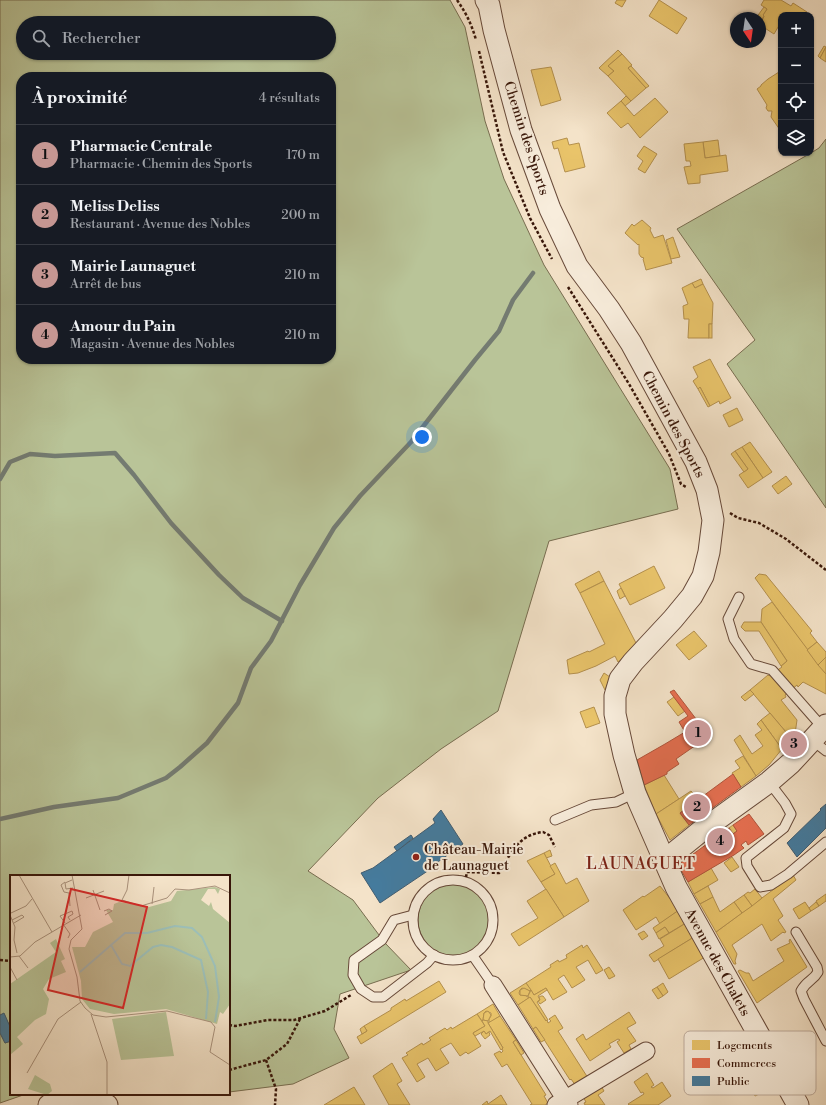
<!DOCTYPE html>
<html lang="fr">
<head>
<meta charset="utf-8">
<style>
	body { margin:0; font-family:"Libre Bodoni",serif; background:#242831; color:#f1f3f6 }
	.controls { position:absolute; right:12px; top:12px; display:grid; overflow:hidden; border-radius:8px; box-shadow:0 1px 3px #0004 }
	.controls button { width:36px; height:36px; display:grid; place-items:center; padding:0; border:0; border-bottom:1px solid #363941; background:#171b24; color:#f1f3f6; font:20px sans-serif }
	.compass { position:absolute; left:730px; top:12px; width:36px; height:36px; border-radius:50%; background:#171b24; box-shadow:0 1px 3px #0004; rotate:167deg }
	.you { position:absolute; left:422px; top:437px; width:14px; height:14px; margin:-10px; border:3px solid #fff; border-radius:50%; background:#1a73e8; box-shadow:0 0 0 6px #1a73e833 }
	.badge { display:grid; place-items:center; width:26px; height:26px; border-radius:50%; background:#c59692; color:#111; font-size:13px; font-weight:700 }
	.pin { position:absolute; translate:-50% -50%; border:2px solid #fff; box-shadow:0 1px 4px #0006 }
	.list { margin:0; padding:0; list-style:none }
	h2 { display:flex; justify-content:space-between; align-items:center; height:52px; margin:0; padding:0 16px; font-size:17px }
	h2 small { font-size:13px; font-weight:400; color:#9ea1a6 }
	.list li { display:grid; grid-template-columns:26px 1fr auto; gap:12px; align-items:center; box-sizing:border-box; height:60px; padding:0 16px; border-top:1px solid #363941 }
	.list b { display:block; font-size:15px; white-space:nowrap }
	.list p { margin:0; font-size:13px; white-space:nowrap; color:#9ea1a6 }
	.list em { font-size:13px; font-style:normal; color:#9ea1a6 }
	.icon { flex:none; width:22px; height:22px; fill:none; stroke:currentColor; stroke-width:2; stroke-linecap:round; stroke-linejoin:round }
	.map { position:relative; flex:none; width:826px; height:1105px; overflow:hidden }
	.search { position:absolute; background:#171b24; box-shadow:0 1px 3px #0004; left:16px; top:16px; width:320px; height:44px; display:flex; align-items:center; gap:10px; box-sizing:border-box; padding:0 14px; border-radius:22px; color:#9ea1a6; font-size:15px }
	.panel { position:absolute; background:#171b24; box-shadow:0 1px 3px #0004; left:16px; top:72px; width:320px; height:292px; border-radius:16px }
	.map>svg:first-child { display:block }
	.green { fill:#b9c498; stroke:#786d50; fill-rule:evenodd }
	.homes { fill:#e9c46a; stroke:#b4904d }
	.shops { fill:#e76f51; stroke:#b2543b }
	.public { fill:#457b9d; stroke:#415d71 }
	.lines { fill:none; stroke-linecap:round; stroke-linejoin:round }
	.stream { stroke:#747b71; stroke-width:4.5 }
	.service-casing { stroke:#674939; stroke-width:11 }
	.minor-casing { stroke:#674939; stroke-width:19 }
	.tertiary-casing { stroke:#674939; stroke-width:23 }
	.path { stroke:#381609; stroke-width:2.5; stroke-dasharray:3 2; stroke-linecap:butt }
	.service { stroke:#f8eddc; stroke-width:9 }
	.minor { stroke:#f8eddc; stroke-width:17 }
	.tertiary { stroke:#f8eddc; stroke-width:21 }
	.poi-dot { fill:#8f2418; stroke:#f8eddc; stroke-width:1.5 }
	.labels { text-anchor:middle; stroke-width:4; stroke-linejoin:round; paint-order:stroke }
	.street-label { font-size:14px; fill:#381609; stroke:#f8eddc }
	.poi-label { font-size:14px; fill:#381609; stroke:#f8eddc; text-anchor:start }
	.quarter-label { font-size:16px; letter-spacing:1px; fill:#7a1f14; stroke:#f8eddc }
	.inset-river { fill:none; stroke:#9cbeb7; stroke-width:2 }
	.inset-road { fill:none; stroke:#a9917c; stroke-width:1 }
	.view { fill:#d62828; fill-opacity:0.15; stroke:#d62828; stroke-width:2 }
	.inset-edge { fill:none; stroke:#381609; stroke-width:2 }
	.key { fill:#f8eddc; stroke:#beac9d; stroke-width:1 }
	.key-label { font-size:11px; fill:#381609 }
</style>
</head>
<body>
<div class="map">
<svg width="826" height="1105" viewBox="0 0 826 1105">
	<rect width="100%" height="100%" fill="#f4e3c9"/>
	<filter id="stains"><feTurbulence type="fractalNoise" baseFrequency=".005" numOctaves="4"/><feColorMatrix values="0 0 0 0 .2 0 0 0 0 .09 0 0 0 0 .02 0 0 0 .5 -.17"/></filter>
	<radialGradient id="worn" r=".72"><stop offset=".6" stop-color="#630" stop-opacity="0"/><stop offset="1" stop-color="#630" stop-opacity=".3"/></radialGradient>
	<g class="green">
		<path d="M0,0H450L465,27L485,121L504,179L544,265L670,469L678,509L549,541L498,711L441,749L378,798L308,871L353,900L385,943L411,970L340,994L334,1029L349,1058L293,1084L229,1092V876H11V1029L4,1014L0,1015ZM23,23H329V53H23ZM21,77H331V359H21Z"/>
		<path d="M826,139V508L727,364L755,340L677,229L811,153L819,148Z"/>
		<circle cx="454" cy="920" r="36"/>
		<path d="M0,1033L5,1043L11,1041V1094H26L0,1103Z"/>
	</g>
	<g class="homes">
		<path d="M617,0H626L622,7L615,3Z"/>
		<path d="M659,0L687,18L677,34L649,16Z"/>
		<path d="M764,0H781L791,6L793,3L807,12L806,15H781V22L774,34L760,25L764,16L763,15L767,9L761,5Z"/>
		<path d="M764,7L767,9L763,15L764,16L760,23V18H756Z"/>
		<path d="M824,46L826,47L820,58L818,56Z"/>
		<path d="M826,47V62L820,58Z"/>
		<path d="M618,50L622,54L608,66L614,71L608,76L599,68Z"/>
		<path d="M622,54L632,65L628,68L646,88L631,101L608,76L614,71L608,66Z"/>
		<path d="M631,66L649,86L646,88L628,68Z"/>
		<path d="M551,67L561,100L541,106L531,70Z"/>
		<path d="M779,72L781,75L780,130L771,117L772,111H768L766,108L767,105L757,89L761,86V85L768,79Z"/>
		<path d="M626,96L631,101L625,106L621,101Z"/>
		<path d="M655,98L668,112L640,138L628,123L621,128L607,113L621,101L634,116Z"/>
		<path d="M567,138L569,145L579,143L585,167L565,172L558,148L554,149L552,142Z"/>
		<path d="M718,140L720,156L705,158L703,142Z"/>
		<path d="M703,142L705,158L726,155L728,171L700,175V183L688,184L684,167L691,166L690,161H686L684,144Z"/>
		<path d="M644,146L657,154L645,173L638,169L643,161L637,156Z"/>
		<path d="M642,220L651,228L650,230L654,238L663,235L672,263L646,270L643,259L644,258L641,257L639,254V244L638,245L625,233L632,224L634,226Z"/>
		<path d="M673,237L680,257L671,259L666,240Z"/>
		<path d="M701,279L703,284L695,288L692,283Z"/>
		<path d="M692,283L695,288L703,284L713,303L712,324H709V338H688L689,319H684L683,306L688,304L682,288Z"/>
		<rect x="709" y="324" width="3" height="14"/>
		<path d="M710,359L731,398L720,404L719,401L710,406L700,387L698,389L693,381L698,377L693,367Z"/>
		<path d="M700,387L710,406L708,407L698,389Z"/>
		<path d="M737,408L743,420L729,427L723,415Z"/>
		<path d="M750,442L772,472L763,478L742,447Z"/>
		<path d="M742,447L763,478L748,488L739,475L748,469L735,451Z"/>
		<path d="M735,451L748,469L744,472L731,454Z"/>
		<path d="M786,476L792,484L778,494L772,486Z"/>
		<path d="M654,566L665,588L630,605L619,584Z"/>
		<path d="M599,571L604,581L580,593L575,584Z"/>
		<path d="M759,574L766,575L812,631L810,633L817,642L807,650L755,578Z"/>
		<path d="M604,581L637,645L618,662L615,656L596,666L578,673L569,674L567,660L588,651L589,652L605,644L580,593Z"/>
		<path d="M621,588L625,596L620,599L617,591Z"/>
		<path d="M772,602L826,674V694L803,682L798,687L797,685L785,695L786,697L781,700L797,720L795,734L791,738L750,690L768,675L769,676L782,667L781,666L787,661L761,622L762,609Z"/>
		<path d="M744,622H761L787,661L781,666L759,631H745L741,627Z"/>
		<path d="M694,631L707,646L689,660L676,645Z"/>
		<path d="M817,642L826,652V657L818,665L807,650Z"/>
		<path d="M826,657V674L818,665Z"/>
		<path d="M604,673L610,677L605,690L600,680Z"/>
		<path d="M750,690L754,694L745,701L741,697Z"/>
		<path d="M674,697L685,711L678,716L667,702Z"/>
		<path d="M594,707L600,723L586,728L580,712Z"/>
		<path d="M770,713L791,738L782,749L761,720Z"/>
		<path d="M761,720L782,749L769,765L756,776L734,740L740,735L752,754L763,746L755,735L762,730L757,724Z"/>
		<path d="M743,756L756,776L741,787L732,773L740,768L735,761Z"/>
		<path d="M664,775L679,799L656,814L644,785Z"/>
		<path d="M691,791L699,799L680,813L689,825L670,840L656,814Z"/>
		<path d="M733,825L737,831L733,834L729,828Z"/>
		<path d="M550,850L552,856L546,858L544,853Z"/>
		<path d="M544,853L555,874L541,882L527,861Z"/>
		<path d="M732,857L739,867L731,872L724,863Z"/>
		<path d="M555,863L566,884L577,878L589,901L564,917L541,882L555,874L550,866Z"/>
		<path d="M711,868L718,880L694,894L688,882Z"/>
		<path d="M793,875L796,880L773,899L783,916L778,920L786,932L784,933L783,932L771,941L762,924L732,945L737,954L735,961L736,964H734L716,932Z"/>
		<path d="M660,886L679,910L660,924L656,917L636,930L623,910L643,896L644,897Z"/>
		<path d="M708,886L713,897L700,904L694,894Z"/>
		<path d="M546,889L564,917L519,946L511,934L538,918L527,901Z"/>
		<path d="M755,889L762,898L752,906L744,895L748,892L750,893Z"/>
		<path d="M826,894V901L819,906L816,901Z"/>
		<path d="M744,895L752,906L742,913L734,902Z"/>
		<path d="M713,897L720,912L734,902L742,913L716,932L700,904Z"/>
		<path d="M805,902L811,911L799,919L793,909Z"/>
		<path d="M816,902L819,906L811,911L809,908Z"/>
		<path d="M679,910L686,923L669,933L665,927L656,933L653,928Z"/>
		<path d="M686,923L694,937L654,962L649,955L664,946L660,939Z"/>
		<path d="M665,927L669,933L659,939L656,933Z"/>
		<path d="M644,931L648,936L642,940L638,934Z"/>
		<path d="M694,937L705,957L669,979L658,959Z"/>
		<path d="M790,939L807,967L757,1003L738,971L740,970L746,973H749L753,981L784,961L777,949L790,943L789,941Z"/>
		<path d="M582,945L583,948L587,945L603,970L596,974L588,960L576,967L585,980L572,988L564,975L558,979L567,992L553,1000L546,988L534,995L526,983L551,967L550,965L558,960L559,962L567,958L566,955Z"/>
		<path d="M609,967L615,976L609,979L604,970Z"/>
		<path d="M439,981L446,992L361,1044L357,1037L367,1031L364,1026L391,1010V1008L405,999L406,1001Z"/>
		<path d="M526,983L531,990L530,991L522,988L520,990L519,993L520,995H525L529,998L518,1005L510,993Z"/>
		<path d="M663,983L668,992L663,996L657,987Z"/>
		<path d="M657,987L663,996L658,999L652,990Z"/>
		<path d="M524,988L530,991L528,996L520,995V990Z"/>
		<path d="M546,988L547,990L538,996L540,1000L537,1002L548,1020L546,1021L530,997L529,998L528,996L531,990L534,995Z"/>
		<path d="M541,996H543L546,1000L540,1004L538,1001L540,1000L539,997Z"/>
		<path d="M530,997L546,1021L547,1020L548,1023L551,1021L549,1019L555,1015L563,1028L558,1031L588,1078L576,1086L571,1079L570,1080L536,1027L533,1029L518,1005Z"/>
		<path d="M493,1004L500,1016L489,1023V1019L491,1016V1013L486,1011L484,1013L483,1020L482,1021L477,1014Z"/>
		<path d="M488,1011L491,1015L488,1021L483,1020L484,1013Z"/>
		<path d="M629,1012L636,1023L627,1028L636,1041L629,1045L631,1049L624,1053L617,1042L620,1040L618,1039L609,1044L611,1047L590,1061L576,1039L583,1034L586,1040Z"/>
		<path d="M477,1014L485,1026L473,1033L481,1046L468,1054L466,1052L460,1056L451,1043L440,1049L449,1063L436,1071L428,1058L417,1064L425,1077L417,1082L402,1058L408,1055L406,1053L422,1043L423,1045L431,1040L429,1038L445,1028L447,1030L451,1027L452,1029Z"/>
		<path d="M500,1016L516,1040L513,1042L546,1095L544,1096L548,1103L545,1105H530L532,1104L507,1064L502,1067L494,1054L500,1051L501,1053L503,1051L502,1049L503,1048L488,1023Z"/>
		<path d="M483,1020L488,1021V1023L503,1048L501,1050L490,1031L486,1034L484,1031L475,1036L473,1033L485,1026L482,1021Z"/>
		<path d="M364,1026L367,1031L362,1034L360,1029Z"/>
		<path d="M536,1027L545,1040L541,1042L533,1029Z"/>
		<path d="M484,1031L486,1034L489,1032L490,1035L485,1039L481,1034Z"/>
		<path d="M516,1040L524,1053L521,1055L513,1042Z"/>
		<path d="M751,1041L776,1086L755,1096L736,1061L729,1064L728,1061L719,1065L718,1062L706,1066L705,1063Z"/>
		<path d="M392,1063L402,1081L397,1084L410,1105H389L373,1076Z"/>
		<path d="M647,1073L654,1085L651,1087L653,1088L662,1082L671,1096L658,1105H629L628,1104L644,1094L643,1092L641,1093L634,1082Z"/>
		<path d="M600,1084L604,1091L598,1095L605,1105H585L584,1103L586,1102L582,1095Z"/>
		<path d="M354,1087L365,1105H324Z"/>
		<path d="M501,1095L507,1105H482L487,1101L488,1104Z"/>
	</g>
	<g class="shops">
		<path d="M674,690L709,736L676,759L679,764L667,772V774L644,785L637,760L665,744L685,732L679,722L688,716L670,692Z"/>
		<path d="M733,774L741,787L689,825L680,813Z"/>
		<path d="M749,814L764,834L748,845L746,841L741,845L744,848L734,855L688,882L678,865L729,828L733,834L737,831L733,825Z"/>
	</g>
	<g class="public">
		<path d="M826,804V828L797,857L787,843L821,810L820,809Z"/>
		<path d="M441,810L463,844L435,864V866L380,903L361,873L373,868L435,823L433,819Z"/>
		<path d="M411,835L413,838L397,851L394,847Z"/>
		<path d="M4,1013L11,1029V1041L5,1043L0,1033V1015Z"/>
	</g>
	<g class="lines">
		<g class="stream">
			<path d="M0,479L10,462L30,454L55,456L115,453L134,475L171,523L219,575L243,598L282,621"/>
			<path d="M0,819L54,807L118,798L166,778L180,767L207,743L238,703L251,668L271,641L300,585L334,528L360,496L411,442L475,360L499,331L513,300L533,273"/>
		</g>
		<g class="service-casing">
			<g id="service">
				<path d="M739,597L728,619L734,639L751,664L772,670L823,728"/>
				<path d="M812,740L826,751"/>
				<path d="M769,782L785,803L791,814L784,828L746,858L747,866L760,887L771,885L788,874L826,842"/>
				<path d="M555,820L591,805L616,802L635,793"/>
				<circle cx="453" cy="920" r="40"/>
				<path d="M413,915L394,920L382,940L354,960L353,975L361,989L373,997H383L427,963L434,955"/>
				<path d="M796,932L817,967L818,972C813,981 807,980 801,991L804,999L826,1041"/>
				<path d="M473,956L493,985"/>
			</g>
		</g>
		<g class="minor-casing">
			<g id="minor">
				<path d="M493,985L569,1105"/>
				<path d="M556,1105L646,1051"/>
			</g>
		</g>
		<g class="tertiary-casing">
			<g id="tertiary">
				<path d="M486,0L489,5L494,30L521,130L550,209L577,266L609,309L631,343L696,462L707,490L713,520L709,552L703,576L692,596L673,619L633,662L620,679L615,696V714L624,755L635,793L676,887L798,1105"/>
				<path d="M664,861L701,831L769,782L791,763L826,725"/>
				<path d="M49,1105L55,1104L107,1105"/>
			</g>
		</g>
		<g class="path">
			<path d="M457,0C466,13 472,25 476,40"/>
			<path d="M479,51L503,152L530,218L552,259"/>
			<path d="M568,287L629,384L669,454L681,484L686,487"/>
			<path d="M730,513L738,518L759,523L786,539L826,570"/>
			<path d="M465,882L467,872L499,873C511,853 518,835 543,832L549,835L555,847"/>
			<path d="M0,960L11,961"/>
			<path d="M229,1025L235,1026L268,1020H294L325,1011L351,995"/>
			<path d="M266,1060L276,1089L275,1105"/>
			<path d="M229,1070L266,1060L287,1044L300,1019"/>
		</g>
		<use href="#service" class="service"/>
		<use href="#minor" class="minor"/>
		<use href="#tertiary" class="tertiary"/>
	</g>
	<circle class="poi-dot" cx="416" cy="857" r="4"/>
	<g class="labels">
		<g class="street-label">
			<text transform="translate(527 138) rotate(72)" y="5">Chemin des Sports</text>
			<text transform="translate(674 424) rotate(62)" y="5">Chemin des Sports</text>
			<text transform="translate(718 962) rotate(61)" y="5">Avenue des Chalets</text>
		</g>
		<g class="poi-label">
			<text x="424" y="854">Château-Mairie<tspan x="424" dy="16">de Launaguet</tspan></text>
		</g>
		<g class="quarter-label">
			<text x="641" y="869">LAUNAGUET</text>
		</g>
	</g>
	<g transform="translate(10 875)">
		<rect width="220" height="220" fill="#f4e3c9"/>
		<path d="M205,12L210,14L208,19L205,14H198L191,25L199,31L201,27L203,34L220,48V129L213,139L210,137L207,149L156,134L104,139L80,134L72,124L71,106L62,72H75L83,57L103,47L96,35H103L104,29L109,27L139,32L161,26L167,16ZM46,64L55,84L51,86L56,97L39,104L33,114L39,124L36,139L25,145L7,162L13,169L0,180V109L46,77L40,68ZM156,137L164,181L111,185L102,144ZM25,200L40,209L42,216L37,220L18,214Z" fill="#b9c498"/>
		<path class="inset-river" d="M101,70L112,89L120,91L143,72L151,70L162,72L191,85L198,117L196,144M70,97L115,58H137L165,51L182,53L192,62L205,91L209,122L205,147"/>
		<path class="inset-road" d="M9,0L42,57M62,0L72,54L61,65L59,74L67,102L70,126L75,133L83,140L96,142L157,136L201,147L205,152L200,177L220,190M119,0L117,15L112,25L131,31L157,23L165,14L179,15L205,11L220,18M62,5L55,8L56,14L63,13M55,7L51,10L54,17L59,18L60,31M83,15L90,35M76,23L94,16M142,29L144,12M94,36L99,34L102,36L95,40M1,38L16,31L22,24M0,40L5,52L4,65L7,78M2,45L12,40L14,42L4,48M55,48L50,41L62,36L63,39L58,42L60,45M53,49L60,59L58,63M9,81L18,93M0,82L10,81L25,67L71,40M0,92L7,105M81,139L97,187V220M17,198L48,144L71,127"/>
		<path class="view" d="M61,14L137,32L113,133L38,115Z"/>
		<rect width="220" height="220" class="inset-edge"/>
	</g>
	<rect x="684" y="1031" width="132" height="64" rx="6" class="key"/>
	<rect x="692" y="1040" width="18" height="10" fill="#e9c46a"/>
	<rect x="692" y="1058" width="18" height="10" fill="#e76f51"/>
	<rect x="692" y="1076" width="18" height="10" fill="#457b9d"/>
	<g class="key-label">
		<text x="717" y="1049">Logements</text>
		<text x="717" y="1067">Commerces</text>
		<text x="717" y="1085">Public</text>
	</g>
	<rect width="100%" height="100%" filter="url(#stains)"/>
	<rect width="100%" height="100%" fill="url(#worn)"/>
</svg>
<div class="controls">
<button>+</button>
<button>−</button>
<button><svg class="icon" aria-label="locate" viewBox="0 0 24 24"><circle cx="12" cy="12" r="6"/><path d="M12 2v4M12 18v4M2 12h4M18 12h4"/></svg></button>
<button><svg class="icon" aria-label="layers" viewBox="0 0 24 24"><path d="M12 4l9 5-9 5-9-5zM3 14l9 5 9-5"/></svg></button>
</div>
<svg class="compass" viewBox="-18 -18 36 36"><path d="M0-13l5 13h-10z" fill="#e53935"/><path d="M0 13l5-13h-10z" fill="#9ea1a6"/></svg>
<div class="you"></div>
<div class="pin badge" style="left:698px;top:733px">1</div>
<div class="pin badge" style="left:697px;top:807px">2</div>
<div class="pin badge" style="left:794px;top:744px">3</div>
<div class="pin badge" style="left:720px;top:841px">4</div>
<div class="search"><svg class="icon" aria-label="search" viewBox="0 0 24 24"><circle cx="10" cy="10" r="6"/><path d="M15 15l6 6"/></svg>Rechercher</div>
<section class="panel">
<h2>À proximité<small>4 résultats</small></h2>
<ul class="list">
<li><span class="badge">1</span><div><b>Pharmacie Centrale</b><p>Pharmacie · Chemin des Sports</p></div><em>170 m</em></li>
<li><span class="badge">2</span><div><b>Meliss Deliss</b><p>Restaurant · Avenue des Nobles</p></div><em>200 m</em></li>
<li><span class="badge">3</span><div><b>Mairie Launaguet</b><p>Arrêt de bus</p></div><em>210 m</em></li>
<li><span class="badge">4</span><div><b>Amour du Pain</b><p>Magasin · Avenue des Nobles</p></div><em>210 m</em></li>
</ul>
</section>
</div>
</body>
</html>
